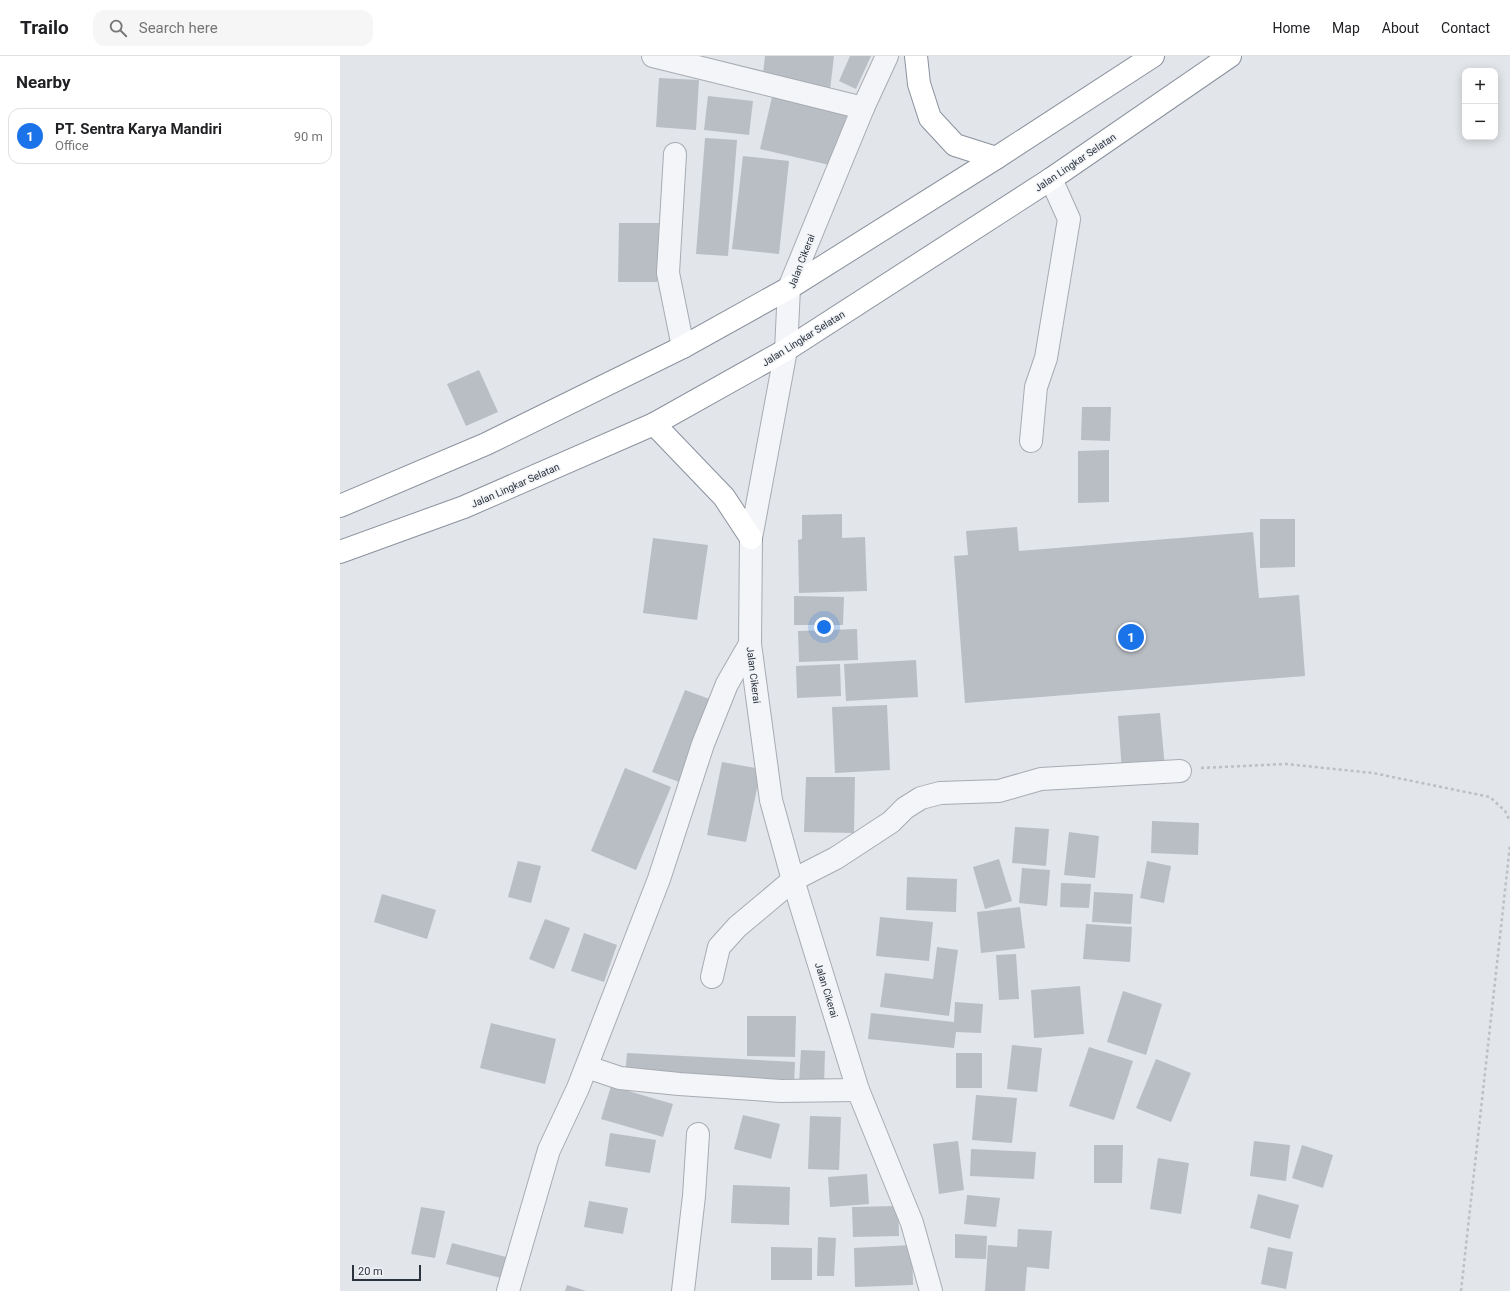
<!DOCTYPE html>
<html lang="en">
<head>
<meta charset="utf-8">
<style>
	body { margin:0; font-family:Roboto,sans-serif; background:#f6f6f6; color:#202124 }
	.controls { position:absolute; right:12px; top:12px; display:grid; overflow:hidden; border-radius:8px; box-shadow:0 2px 10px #0003 }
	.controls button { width:36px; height:36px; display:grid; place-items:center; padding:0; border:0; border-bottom:1px solid #e0e0e0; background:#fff; color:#202124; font:20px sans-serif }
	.scale { position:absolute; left:12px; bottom:10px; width:69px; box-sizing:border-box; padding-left:4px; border:2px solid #2b333f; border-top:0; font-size:11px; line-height:14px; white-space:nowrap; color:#2b333f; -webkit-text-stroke:3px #f1f3f6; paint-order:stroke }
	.you { position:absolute; left:484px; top:571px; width:14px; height:14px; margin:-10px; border:3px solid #fff; border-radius:50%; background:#1a73e8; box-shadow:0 0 0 6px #1a73e833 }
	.badge { display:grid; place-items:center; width:26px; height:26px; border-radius:50%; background:#1a73e8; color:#fff; font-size:13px; font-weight:700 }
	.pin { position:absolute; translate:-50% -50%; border:2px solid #fff; box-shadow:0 1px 4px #0006 }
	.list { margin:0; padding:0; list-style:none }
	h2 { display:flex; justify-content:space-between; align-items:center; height:52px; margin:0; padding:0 16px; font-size:17px }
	h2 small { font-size:13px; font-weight:400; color:#757577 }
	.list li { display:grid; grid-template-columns:26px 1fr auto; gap:12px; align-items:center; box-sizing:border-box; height:56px; margin:0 8px 8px; padding:0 8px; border:1px solid #e0e0e0; border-radius:12px }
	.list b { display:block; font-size:15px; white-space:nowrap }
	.list p { margin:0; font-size:13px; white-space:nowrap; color:#757577 }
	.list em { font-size:13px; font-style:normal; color:#757577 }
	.icon { flex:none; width:22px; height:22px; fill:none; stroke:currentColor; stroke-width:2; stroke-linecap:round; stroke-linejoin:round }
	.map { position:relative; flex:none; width:1170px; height:1235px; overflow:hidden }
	header { display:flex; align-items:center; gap:24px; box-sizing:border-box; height:56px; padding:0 20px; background:#fff; border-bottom:1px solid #e0e0e0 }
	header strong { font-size:19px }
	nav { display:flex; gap:22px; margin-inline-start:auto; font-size:14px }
	.search { width:280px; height:36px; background:#f6f6f6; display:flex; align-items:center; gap:10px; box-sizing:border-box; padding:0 14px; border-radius:12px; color:#757577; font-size:15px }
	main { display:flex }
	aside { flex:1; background:#fff }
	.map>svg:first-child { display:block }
	.building { fill:#b9bec5 }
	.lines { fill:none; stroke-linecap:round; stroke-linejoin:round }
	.minor-casing { stroke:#a7acb3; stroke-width:24 }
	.highway-casing { stroke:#8a929e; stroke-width:24 }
	.path { stroke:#bcbfc4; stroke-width:2.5; stroke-dasharray:3 3; stroke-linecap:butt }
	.minor { stroke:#f4f5f8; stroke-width:22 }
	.highway { stroke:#fff; stroke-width:22 }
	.labels { text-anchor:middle; stroke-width:3; stroke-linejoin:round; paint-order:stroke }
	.street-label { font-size:10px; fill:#2b333f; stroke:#f1f3f6 }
</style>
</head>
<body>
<header>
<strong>Trailo</strong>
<div class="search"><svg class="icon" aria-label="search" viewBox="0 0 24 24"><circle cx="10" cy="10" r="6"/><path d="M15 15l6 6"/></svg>Search here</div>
<nav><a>Home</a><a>Map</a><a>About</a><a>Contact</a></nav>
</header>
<main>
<aside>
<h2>Nearby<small></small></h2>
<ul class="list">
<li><span class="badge">1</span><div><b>PT. Sentra Karya Mandiri</b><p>Office</p></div><em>90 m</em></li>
</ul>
</aside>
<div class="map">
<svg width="1170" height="1235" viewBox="0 0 1170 1235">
	<rect width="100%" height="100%" fill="#e2e5e9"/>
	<g class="building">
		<path d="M425,0H494L490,34L422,27Z"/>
		<path d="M510,0H531L516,33L499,25Z"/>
		<path d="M319,22L359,24L356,74L316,71Z"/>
		<path d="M368,40L413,45L409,79L364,74Z"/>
		<path d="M432,41L507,58L494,110L420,93Z"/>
		<path d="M365,82L397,84L388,200L356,198Z"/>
		<path d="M403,100L449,105L439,198L392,193Z"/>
		<path d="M279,167H319L317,226H278Z"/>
		<path d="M139,314L158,356L126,370L107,328Z"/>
		<path d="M742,351H771L770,385L741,384Z"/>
		<path d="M769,394V446L738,447V395Z"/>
		<path d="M502,458V482L525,481L527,535L459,537L458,484L462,483V459Z"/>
		<path d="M920,463H955V511L920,512Z"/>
		<path d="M677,471L679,495L913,476L919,542L959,539L965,620L625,647L614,500L628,499L626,475Z"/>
		<path d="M313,482L368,489L357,564L303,557Z"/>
		<path d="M454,540L504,541L503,569H454Z"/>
		<path d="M517,573L518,604L459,606L458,575Z"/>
		<path d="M576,604L578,641L506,645L504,608Z"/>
		<path d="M500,608L501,640L457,642L456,610Z"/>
		<path d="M345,634L375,645L342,727L312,716Z"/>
		<path d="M547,649L550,714L495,717L492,651Z"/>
		<path d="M820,657L825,712L782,716L778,660Z"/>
		<path d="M382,706L421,713L406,786L367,779Z"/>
		<path d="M285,712L331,731L296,814L251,795Z"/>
		<path d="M466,721H515L514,777L464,776Z"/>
		<path d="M812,765L859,767L858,799L811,797Z"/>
		<path d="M675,771L709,773L706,810L672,807Z"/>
		<path d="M729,776L759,780L755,822L724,819Z"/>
		<path d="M659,803L672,845L645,853L633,811Z"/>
		<path d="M178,805L201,810L191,847L168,841Z"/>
		<path d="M807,805L831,810L824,847L800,842Z"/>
		<path d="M682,812L710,814L707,850L679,847Z"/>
		<path d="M567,821L617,823L616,856L566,854Z"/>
		<path d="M721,827L751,828L749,852L720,851Z"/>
		<path d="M754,836L793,838L791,868L752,866Z"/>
		<path d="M42,838L96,854L87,883L34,866Z"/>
		<path d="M680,851L685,892L641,897L637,856Z"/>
		<path d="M540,861L593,866L589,905L536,900Z"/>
		<path d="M205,863L230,872L214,913L189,903Z"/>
		<path d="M746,868L792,871L790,906L743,903Z"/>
		<path d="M244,877L277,889L264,926L231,915Z"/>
		<path d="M597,891L618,894L609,960L540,951L545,917L593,923Z"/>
		<path d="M676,898L679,943L659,944L656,899Z"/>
		<path d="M740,930L744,978L694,982L691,934Z"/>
		<path d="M783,935L822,948L806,999L767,986Z"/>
		<path d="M615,946L643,948L641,977L616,976L614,992L528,983L531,957L614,966Z"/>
		<path d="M407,960H456L455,1001L407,1000Z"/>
		<path d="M151,967L216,983L205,1028L140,1012Z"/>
		<path d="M672,989L702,992L697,1036L667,1033Z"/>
		<path d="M749,991L793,1005L774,1064L729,1050Z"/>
		<path d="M461,994L485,995L484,1029L459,1028Z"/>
		<path d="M287,997L455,1006L454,1029L285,1020Z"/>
		<rect x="616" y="997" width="26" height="35"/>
		<path d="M816,1003L851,1017L831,1066L796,1052Z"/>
		<path d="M271,1030L333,1048L323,1081L261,1063Z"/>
		<path d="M636,1039L677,1042L672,1087L632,1084Z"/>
		<path d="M403,1059L440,1068L431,1103L394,1093Z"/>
		<path d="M470,1060L501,1061L499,1114L468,1113Z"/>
		<path d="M270,1077L316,1084L310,1117L265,1110Z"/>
		<path d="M618,1085L624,1134L599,1138L593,1088Z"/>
		<path d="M914,1085L950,1089L946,1125L910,1120Z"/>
		<path d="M754,1089H783L782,1127H754Z"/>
		<path d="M962,1089L993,1099L983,1132L952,1122Z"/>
		<path d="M631,1093L696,1096L694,1123L630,1120Z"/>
		<path d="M818,1102L849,1107L841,1158L810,1153Z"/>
		<path d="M527,1118L529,1148L490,1151L488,1121Z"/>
		<path d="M393,1129L450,1131L449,1169L391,1167Z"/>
		<path d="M918,1138L959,1149L950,1183L910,1172Z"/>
		<path d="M627,1139L660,1142L656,1171L624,1168Z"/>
		<path d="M249,1145L288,1152L283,1178L244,1171Z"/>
		<path d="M558,1150L559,1180L513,1181L512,1151Z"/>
		<path d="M81,1151L105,1155L95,1202L71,1198Z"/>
		<path d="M678,1173L712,1175L709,1213L687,1211L685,1235H645L648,1189L677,1191Z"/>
		<path d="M615,1178L647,1180L646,1203L615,1202Z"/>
		<path d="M478,1181L496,1182L494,1220H477Z"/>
		<path d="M112,1187L170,1202L165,1223L106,1208Z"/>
		<path d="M572,1189L573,1229L515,1231L514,1192Z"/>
		<path d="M431,1191L472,1192V1224H431Z"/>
		<path d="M928,1191L953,1196L946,1233L921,1228Z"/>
		<path d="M227,1229L246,1235H225Z"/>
	</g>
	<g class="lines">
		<g class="minor-casing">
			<g id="minor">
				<path d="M313,0L523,52"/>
				<path d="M547,0L523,52L449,232L446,294L411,482L410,588L431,744L453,824L518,1034L572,1167L591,1235"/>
				<path d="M335,98L328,217L343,291"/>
				<path d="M691,385L696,331L706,302L729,163L711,123"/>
				<path d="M372,921L379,891L397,871L453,824L496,802L551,766L565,752L581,742L600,737L659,735L701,723L840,715"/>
				<path d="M247,1011L280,1022L339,1028L441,1035L518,1034"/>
				<path d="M168,1235L209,1094L238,1032L319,823L363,688L387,628L410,588"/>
				<path d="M343,1235L354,1140L358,1078"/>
			</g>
		</g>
		<g class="highway-casing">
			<g id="highway">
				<path d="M576,0L579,28L590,62L615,89L656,102"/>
				<path d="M314,368L384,441L411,482"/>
				<path d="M0,450L146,388L343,291L449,232L656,102L813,0"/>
				<path d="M0,496L124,451L314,368L446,294L711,123L890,0"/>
			</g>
		</g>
		<g class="path">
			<path d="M861,712L946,708L1033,717L1150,741L1165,755L1170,765"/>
			<path d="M1121,1235L1170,789"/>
		</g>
		<use href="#minor" class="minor"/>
		<use href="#highway" class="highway"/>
	</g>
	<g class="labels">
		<g class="street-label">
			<text transform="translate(735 106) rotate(-34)" y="4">Jalan Lingkar Selatan</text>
			<text transform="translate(461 205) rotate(-69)" y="4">Jalan Cikerai</text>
			<text transform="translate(463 282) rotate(-32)" y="4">Jalan Lingkar Selatan</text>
			<text transform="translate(175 429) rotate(-24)" y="4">Jalan Lingkar Selatan</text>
			<text transform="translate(414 619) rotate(83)" y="4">Jalan Cikerai</text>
			<text transform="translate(487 934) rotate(73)" y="4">Jalan Cikerai</text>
		</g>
	</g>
</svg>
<div class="controls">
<button>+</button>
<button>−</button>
</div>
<div class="scale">20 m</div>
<div class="you"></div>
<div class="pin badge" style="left:791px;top:581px">1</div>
</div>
</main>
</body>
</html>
